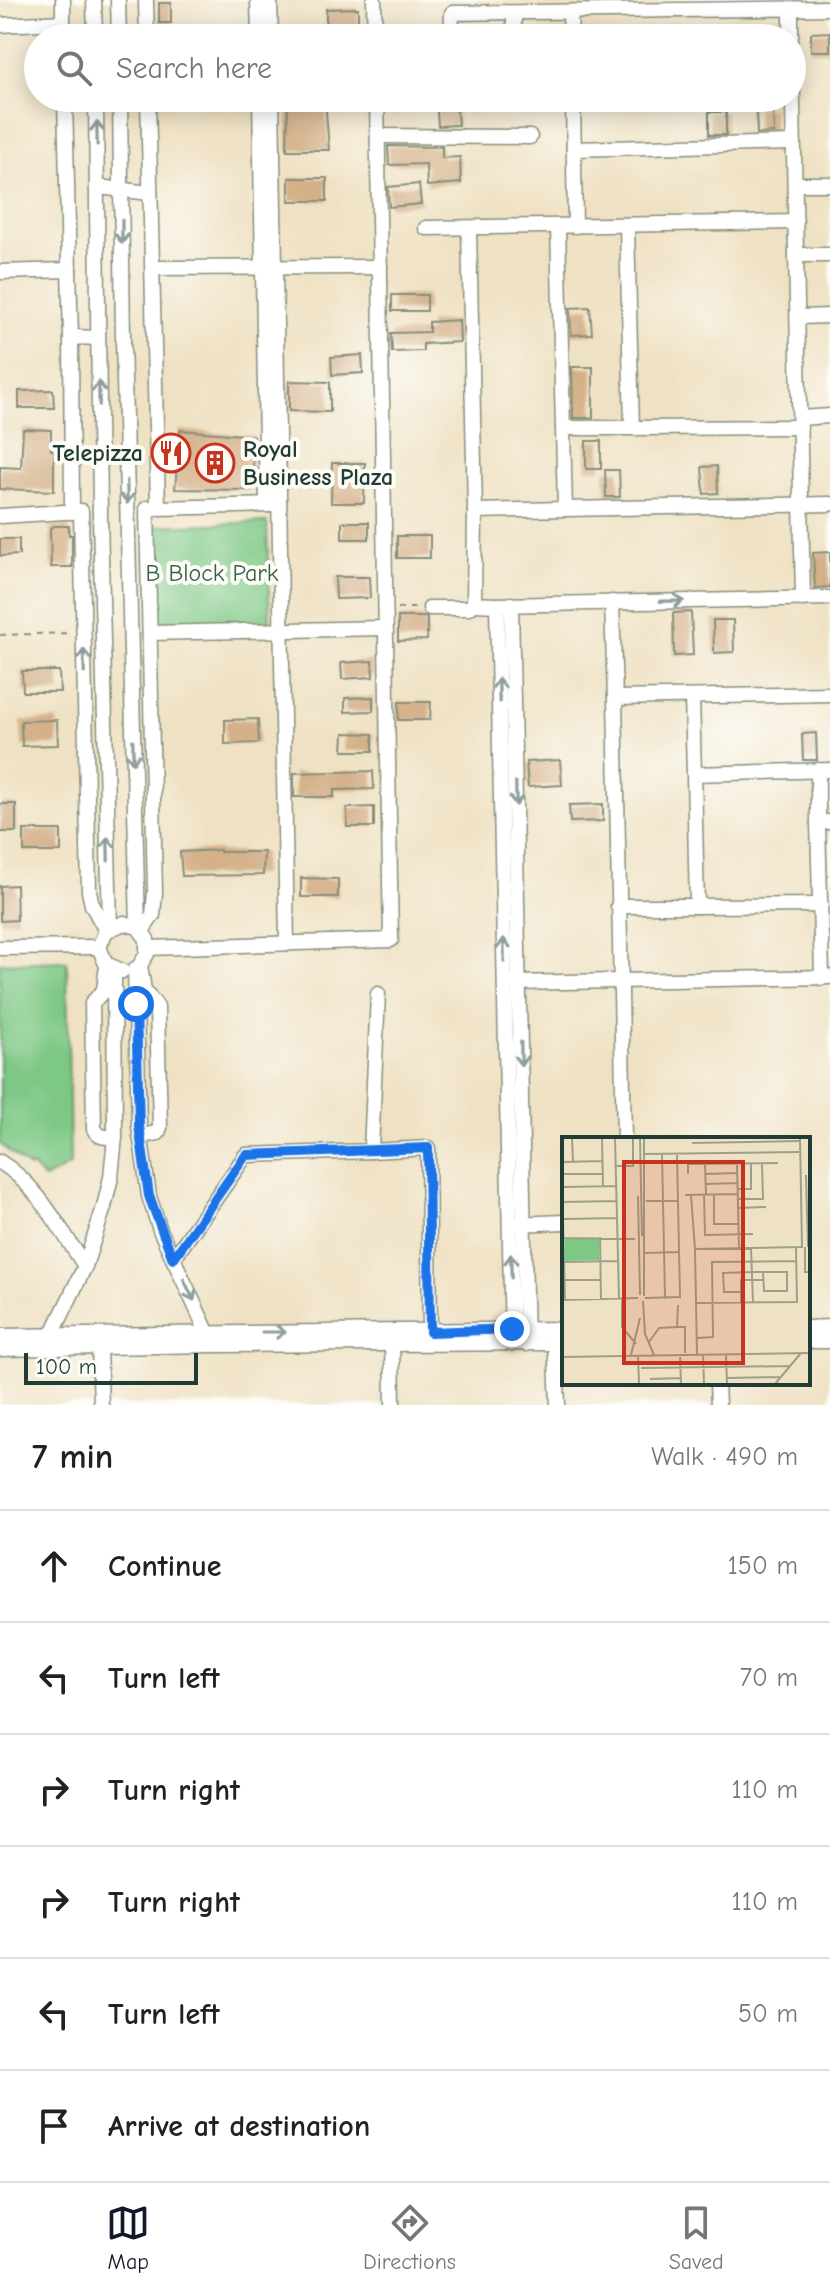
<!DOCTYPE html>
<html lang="en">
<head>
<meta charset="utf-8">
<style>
	body { margin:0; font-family:"Comic Neue",sans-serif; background:#f6f6f6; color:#222 }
	.scale { position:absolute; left:24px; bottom:20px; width:174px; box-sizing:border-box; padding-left:8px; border:4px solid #1f3d34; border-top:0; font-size:22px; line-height:28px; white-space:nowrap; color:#1f3d34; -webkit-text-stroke:6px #fdfcf7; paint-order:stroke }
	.stop { position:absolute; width:24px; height:24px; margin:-18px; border:6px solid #1a73e8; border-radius:50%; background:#fff }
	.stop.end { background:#1a73e8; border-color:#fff; box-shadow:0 2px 8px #0008 }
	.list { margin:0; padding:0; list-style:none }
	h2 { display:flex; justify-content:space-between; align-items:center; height:104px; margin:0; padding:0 32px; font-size:34px }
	h2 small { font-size:26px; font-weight:400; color:#767676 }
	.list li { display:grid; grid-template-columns:52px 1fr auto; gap:24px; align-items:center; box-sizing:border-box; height:112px; padding:0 32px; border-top:2px solid #e0e0e0 }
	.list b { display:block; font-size:30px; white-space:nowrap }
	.list em { font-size:26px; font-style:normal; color:#767676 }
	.icon { flex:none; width:44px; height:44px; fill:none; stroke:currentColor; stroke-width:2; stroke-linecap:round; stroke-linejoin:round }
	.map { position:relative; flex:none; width:830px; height:1405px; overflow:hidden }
	.search { position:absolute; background:#fff; box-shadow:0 4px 20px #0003; left:24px; right:24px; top:24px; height:88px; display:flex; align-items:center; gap:20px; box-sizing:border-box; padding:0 28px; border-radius:44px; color:#767676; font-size:30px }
	.sheet { height:776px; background:#fff }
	nav { display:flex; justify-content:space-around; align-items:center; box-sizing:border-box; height:112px; border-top:2px solid #e0e0e0; background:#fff; font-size:22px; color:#767676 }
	nav a { display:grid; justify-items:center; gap:4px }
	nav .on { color:#111827 }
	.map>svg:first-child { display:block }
	.green { fill:#7dc885; stroke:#4e825c; stroke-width:2 }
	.building { fill:#d4b189 }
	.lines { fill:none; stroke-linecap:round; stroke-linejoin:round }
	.minor-casing { stroke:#878f7c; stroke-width:17 }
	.path { stroke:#878f7c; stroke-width:2; stroke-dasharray:6 6; stroke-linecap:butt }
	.minor { stroke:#fff; stroke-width:14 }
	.oneway { stroke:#8f9e9a }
	.route { stroke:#1a73e8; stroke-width:10 }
	.labels { text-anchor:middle; stroke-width:8; stroke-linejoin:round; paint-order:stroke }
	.poi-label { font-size:24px; font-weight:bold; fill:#1f3d34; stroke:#fdfcf7; text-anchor:start }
	.park-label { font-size:24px; fill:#366048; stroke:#fdfcf7 }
	.inset-road { fill:none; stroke:#9c9f8a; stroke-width:2 }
	.view { fill:#c8321e; fill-opacity:0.15; stroke:#c8321e; stroke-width:4 }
	.inset-edge { fill:none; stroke:#1f3d34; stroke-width:4 }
</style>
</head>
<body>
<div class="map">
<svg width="830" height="1405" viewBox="0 0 830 1405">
	<rect width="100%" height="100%" fill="#fdfcf7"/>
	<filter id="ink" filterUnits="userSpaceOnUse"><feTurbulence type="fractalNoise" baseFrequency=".0125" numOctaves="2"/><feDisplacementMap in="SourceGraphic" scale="16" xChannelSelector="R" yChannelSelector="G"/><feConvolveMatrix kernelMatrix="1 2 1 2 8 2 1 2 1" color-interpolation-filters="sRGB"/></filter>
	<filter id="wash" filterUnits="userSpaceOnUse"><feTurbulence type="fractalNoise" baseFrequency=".006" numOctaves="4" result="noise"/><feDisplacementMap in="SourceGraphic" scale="32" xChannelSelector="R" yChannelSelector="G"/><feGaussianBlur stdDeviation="1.8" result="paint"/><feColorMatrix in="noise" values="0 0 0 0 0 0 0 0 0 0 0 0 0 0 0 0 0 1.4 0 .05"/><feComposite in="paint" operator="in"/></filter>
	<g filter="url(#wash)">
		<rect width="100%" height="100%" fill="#efe1c3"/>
		<g class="green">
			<path d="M267,522L270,622L157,624L154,526Z"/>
			<path d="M67,961L70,1165L44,1179L33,1167L29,1168L0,1144V963Z"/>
		</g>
		<g id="blocks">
			<g class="building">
				<rect x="159" y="3" width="12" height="20"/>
				<path d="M358,8V32H326V9Z"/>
				<path d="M830,32V51H811V33Z"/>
				<path d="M436,98H456L458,125L438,126Z"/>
				<path d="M325,99L329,150H287L288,100Z"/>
				<path d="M756,108H773L774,133L757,134Z"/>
				<rect x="709" y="112" width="17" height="23"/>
				<path d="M388,146L442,147V158L460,157L461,183L427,186L426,164L389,165Z"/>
				<rect x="289" y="178" width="38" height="23"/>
				<path d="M419,184L421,204L389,207L388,187Z"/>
				<rect x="392" y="295" width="35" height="16"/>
				<path d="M590,307L592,334L571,335L570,308Z"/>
				<path d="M459,320L460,342L423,344V351L392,352L391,333L429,332V322Z"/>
				<path d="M362,355L363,373L332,375L331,357Z"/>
				<path d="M572,367H593V418H573Z"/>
				<path d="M289,381L330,382V412L289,411Z"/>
				<path d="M53,390L54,408H19V391Z"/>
				<path d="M23,429L51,430V450H54V491L0,489V467L21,468Z"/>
				<path d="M180,430L254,436L252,490L175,489Z"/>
				<rect x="586" y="441" width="15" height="28"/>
				<path d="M332,463H365L364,503H331Z"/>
				<path d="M717,466L718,493L704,494L702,467Z"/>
				<path d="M605,470H619L620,497H606Z"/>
				<rect x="342" y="522" width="27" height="17"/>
				<path d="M54,526H69V535H72V567H51L50,528Z"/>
				<rect x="397" y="536" width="33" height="22"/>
				<path d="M0,539H19V555L0,556Z"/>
				<path d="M830,552V587L815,588L813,553Z"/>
				<path d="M335,577H369L370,598L336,599Z"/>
				<path d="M691,612L693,655L674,656L673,613Z"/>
				<path d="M398,617H427V640L398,641Z"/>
				<path d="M713,620H733L734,652L714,653Z"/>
				<path d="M372,661L373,677L342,679L341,663Z"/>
				<path d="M22,671H59L60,692H23Z"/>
				<path d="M373,697V711L345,712V698Z"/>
				<path d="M399,702H431L430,720H398Z"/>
				<path d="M258,719L259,743L225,744V720Z"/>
				<path d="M57,720L58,745L22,746L21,721Z"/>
				<path d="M344,733L373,734V751H343Z"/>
				<path d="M816,733L817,760H803L802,734Z"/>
				<path d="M560,760L562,785L528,787L526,762Z"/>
				<path d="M373,771L374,789L334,790V797H294V773Z"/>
				<rect x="0" y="804" width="16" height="28"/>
				<path d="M603,804V821L570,822L569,805Z"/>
				<path d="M374,807V827H347V808Z"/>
				<rect x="24" y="830" width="37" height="22"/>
				<path d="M220,850V852H264L263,875L182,876L180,852Z"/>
				<path d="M301,878L338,879V897H301Z"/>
				<path d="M16,885L17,920L0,921V886Z"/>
			</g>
		</g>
	</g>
	<g filter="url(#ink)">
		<use href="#blocks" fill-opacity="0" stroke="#878f7c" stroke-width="2"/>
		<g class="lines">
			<g class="minor-casing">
				<g id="minor">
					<path d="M94,0L95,38"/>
					<path d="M118,0L119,38"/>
					<path d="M146,0L147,38"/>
					<path d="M258,0L259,38"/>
					<path d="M270,0L271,38"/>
					<path d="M374,0L375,38"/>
					<path d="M791,9V38"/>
					<path d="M570,12L571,38"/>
					<path d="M0,25L63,22V0"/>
					<path d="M451,38L452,13L830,8"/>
					<path d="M514,38V13"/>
					<path d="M792,55L803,599"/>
					<path d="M65,98L69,270"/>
					<path d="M96,98L100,517L110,927"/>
					<path d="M120,98L123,340L138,927"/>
					<path d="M260,98L267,505"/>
					<path d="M272,98L287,943"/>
					<path d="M573,98L575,226"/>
					<path d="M378,136L530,137"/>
					<path d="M574,149L794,143"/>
					<path d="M795,184H830"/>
					<path d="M98,187L150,193"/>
					<path d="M558,226L565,509L830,504"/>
					<path d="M627,226L632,428L800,427"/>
					<path d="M426,228L796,222"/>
					<path d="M469,228L475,511L474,604L497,605"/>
					<path d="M796,255H830"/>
					<path d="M153,268L380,267"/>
					<path d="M0,272L69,270L71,337"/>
					<path d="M798,317L830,316"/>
					<path d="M800,418L830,416"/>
					<path d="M563,428H632"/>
					<path d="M158,508L273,505"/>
					<path d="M475,511L565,509"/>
					<path d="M72,512L71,337L98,338"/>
					<path d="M0,516L81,511L89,891L92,905L106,931"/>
					<path d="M612,602L615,698"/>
					<path d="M511,604L526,1344"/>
					<path d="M430,608H469L474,604"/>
					<path d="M150,633L384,628"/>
					<path d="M692,697L694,774"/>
					<path d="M818,770V822"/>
					<path d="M821,905L697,906L694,774L830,770"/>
					<path d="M618,906H697"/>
					<path d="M142,931L153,915L155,892L147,508H158L148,98"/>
					<path d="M0,948L99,947"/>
					<path d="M148,948L391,940L377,98"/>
					<path d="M135,969L139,1126L149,1196L160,1230L210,1338"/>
					<path d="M122,971L106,964L99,947L106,931L124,923L138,927L147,939V954L140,965L144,990L157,1007L160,1127L158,1133L140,1136"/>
					<path d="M106,972L104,990L92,1003L94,1129C99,1138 105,1137 115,1137"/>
					<path d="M822,978L818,822H830"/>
					<path d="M513,983L830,977"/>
					<path d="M624,1139L615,698L830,694"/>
					<path d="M371,1151L428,1148L430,1332"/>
					<path d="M0,1162C38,1185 61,1231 85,1266"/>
					<path d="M516,1224L564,1222"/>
					<path d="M173,1259L246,1155L371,1151L378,994"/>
					<path d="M808,1328L830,1327"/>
					<path d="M0,1336L564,1329"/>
					<path d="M555,1337L558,1405"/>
					<path d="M392,1340L393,1405"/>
					<path d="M808,1341H830"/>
					<path d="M52,1343V1335L85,1266L104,1207L111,1177L115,1137L114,969"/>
					<path d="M512,1344L497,605L830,598"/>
					<path d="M99,1347L101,1405"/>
					<path d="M0,1349L211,1345L564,1343"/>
					<path d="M717,1383L718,1405"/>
				</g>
			</g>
			<g class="path">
				<path d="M397,608H419"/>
				<path d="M0,635L71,633"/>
			</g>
			<use href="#minor" class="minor"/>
		</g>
		<defs><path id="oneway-shaft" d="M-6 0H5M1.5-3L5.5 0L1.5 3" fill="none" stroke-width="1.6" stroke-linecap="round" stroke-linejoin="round" transform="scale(2)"/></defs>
		<g class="oneway">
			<use href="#oneway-shaft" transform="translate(97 133) rotate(-91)"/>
			<use href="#oneway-shaft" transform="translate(122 232) rotate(90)"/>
			<use href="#oneway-shaft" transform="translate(99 393) rotate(-91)"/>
			<use href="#oneway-shaft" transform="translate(127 492) rotate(89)"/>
			<use href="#oneway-shaft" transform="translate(672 601) rotate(-1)"/>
			<use href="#oneway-shaft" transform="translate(84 661) rotate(-91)"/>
			<use href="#oneway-shaft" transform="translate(499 690) rotate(-91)"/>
			<use href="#oneway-shaft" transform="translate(133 752) rotate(89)"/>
			<use href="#oneway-shaft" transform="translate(516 794) rotate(89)"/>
			<use href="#oneway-shaft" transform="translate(108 849) rotate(-91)"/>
			<use href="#oneway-shaft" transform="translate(504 950) rotate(-91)"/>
			<use href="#oneway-shaft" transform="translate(521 1054) rotate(89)"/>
			<use href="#oneway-shaft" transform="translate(511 1266) rotate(-91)"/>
			<use href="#oneway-shaft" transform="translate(189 1290) rotate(64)"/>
			<use href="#oneway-shaft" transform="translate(274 1332)"/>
		</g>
	</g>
	<g class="lines" filter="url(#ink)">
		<path class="route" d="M136,1004L139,1126L149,1196L173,1259L246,1155L428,1148L430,1332L512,1329"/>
	</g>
	<defs>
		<g id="restaurant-ring" transform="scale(2)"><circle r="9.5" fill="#fdfcf7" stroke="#c8321e" stroke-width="1.5"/><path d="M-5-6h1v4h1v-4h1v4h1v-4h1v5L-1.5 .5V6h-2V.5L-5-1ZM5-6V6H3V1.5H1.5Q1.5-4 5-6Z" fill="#c8321e"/></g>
		<g id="building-ring" transform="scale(2)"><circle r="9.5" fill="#fdfcf7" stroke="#c8321e" stroke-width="1.5"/><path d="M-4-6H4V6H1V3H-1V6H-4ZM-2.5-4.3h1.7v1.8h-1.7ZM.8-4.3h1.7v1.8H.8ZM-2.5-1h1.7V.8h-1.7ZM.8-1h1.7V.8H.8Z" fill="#c8321e"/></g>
	</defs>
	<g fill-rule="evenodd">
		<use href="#restaurant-ring" x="171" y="453"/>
		<use href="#building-ring" x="215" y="463"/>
	</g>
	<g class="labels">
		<g class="poi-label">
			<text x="243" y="457">Royal<tspan x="243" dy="28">Business Plaza</tspan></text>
			<text x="143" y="461" text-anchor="end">Telepizza</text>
		</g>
		<g class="park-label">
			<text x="212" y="581">B Block Park</text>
		</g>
	</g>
	<g transform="translate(562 1137)">
		<rect width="248" height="248" fill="#efe1c3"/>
		<path d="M37,101V123L3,124V102Z" fill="#7dc885"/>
		<path class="inset-road" d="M10,1L11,25M40,1L41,49M53,1L57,161M78,1L80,99M82,1V159M130,6L237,4M82,17L237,15M100,17L103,160M0,25L41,24M143,27L144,58M175,27L177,111M55,29H71V1M0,37H41M126,37V27L216,26M144,37L175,36M244,38L246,110M144,47L175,46M0,50L54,49M176,52H189V26M123,58L176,57M129,58L133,112M142,58L143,98L191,97M152,58V87H176M76,59L78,158M176,62H201L200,26M84,64H116M0,65L55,64M176,71L204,70M1,82L3,163M1,82L55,81M38,100L39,162M2,101L73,102M243,110V135H248M189,111L191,165M83,116L117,115M3,125L56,124M3,143H39M179,155H162L161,136L190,135H225V154H202L201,135M60,161V190L74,207M83,161L118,160L115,17M1,163L76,161M81,164L83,197L92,218M179,165V143H202M134,166L235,165L234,111M115,190H123V216M135,201L151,200L150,125L234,124M87,205L97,191L115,190L116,168M118,217L119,247M141,217L142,247M164,217L165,247M69,218L78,181M76,218L77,247M135,218L133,112L240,110L238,1M0,220L248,216M79,231L228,229M165,241L219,240M88,242L119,241M0,247H25M213,247L239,216"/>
		<path class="view" d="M62,25H181V226H62Z"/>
		<rect width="248" height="248" class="inset-edge"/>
	</g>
</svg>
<div class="scale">100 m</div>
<div class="stop" style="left:136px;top:1004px"></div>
<div class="stop end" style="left:512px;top:1329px"></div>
<div class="search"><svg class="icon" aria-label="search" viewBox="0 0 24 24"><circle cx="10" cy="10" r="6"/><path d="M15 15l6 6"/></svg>Search here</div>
</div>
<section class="sheet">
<h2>7 min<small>Walk · 490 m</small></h2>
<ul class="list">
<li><svg class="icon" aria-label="ahead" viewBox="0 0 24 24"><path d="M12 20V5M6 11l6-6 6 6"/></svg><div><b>Continue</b></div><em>150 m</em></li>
<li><svg class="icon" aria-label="left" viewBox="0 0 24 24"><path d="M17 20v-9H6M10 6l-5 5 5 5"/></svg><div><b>Turn left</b></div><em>70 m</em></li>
<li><svg class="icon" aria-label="right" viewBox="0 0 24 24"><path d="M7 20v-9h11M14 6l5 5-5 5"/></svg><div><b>Turn right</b></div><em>110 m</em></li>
<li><svg class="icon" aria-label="right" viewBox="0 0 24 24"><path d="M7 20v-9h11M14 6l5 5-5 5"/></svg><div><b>Turn right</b></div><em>110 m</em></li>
<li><svg class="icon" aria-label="left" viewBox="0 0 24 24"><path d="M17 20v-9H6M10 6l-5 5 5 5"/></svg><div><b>Turn left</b></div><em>50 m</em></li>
<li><svg class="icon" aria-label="arrive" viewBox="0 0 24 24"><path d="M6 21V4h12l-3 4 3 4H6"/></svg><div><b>Arrive at destination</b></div></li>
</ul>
</section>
<nav>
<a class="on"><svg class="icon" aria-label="map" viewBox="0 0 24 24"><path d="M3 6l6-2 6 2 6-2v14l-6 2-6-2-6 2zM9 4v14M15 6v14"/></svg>Map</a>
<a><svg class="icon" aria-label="directions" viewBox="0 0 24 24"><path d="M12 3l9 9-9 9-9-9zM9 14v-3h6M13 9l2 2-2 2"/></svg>Directions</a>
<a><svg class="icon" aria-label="saved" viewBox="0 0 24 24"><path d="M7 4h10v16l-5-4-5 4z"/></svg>Saved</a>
</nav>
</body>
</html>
